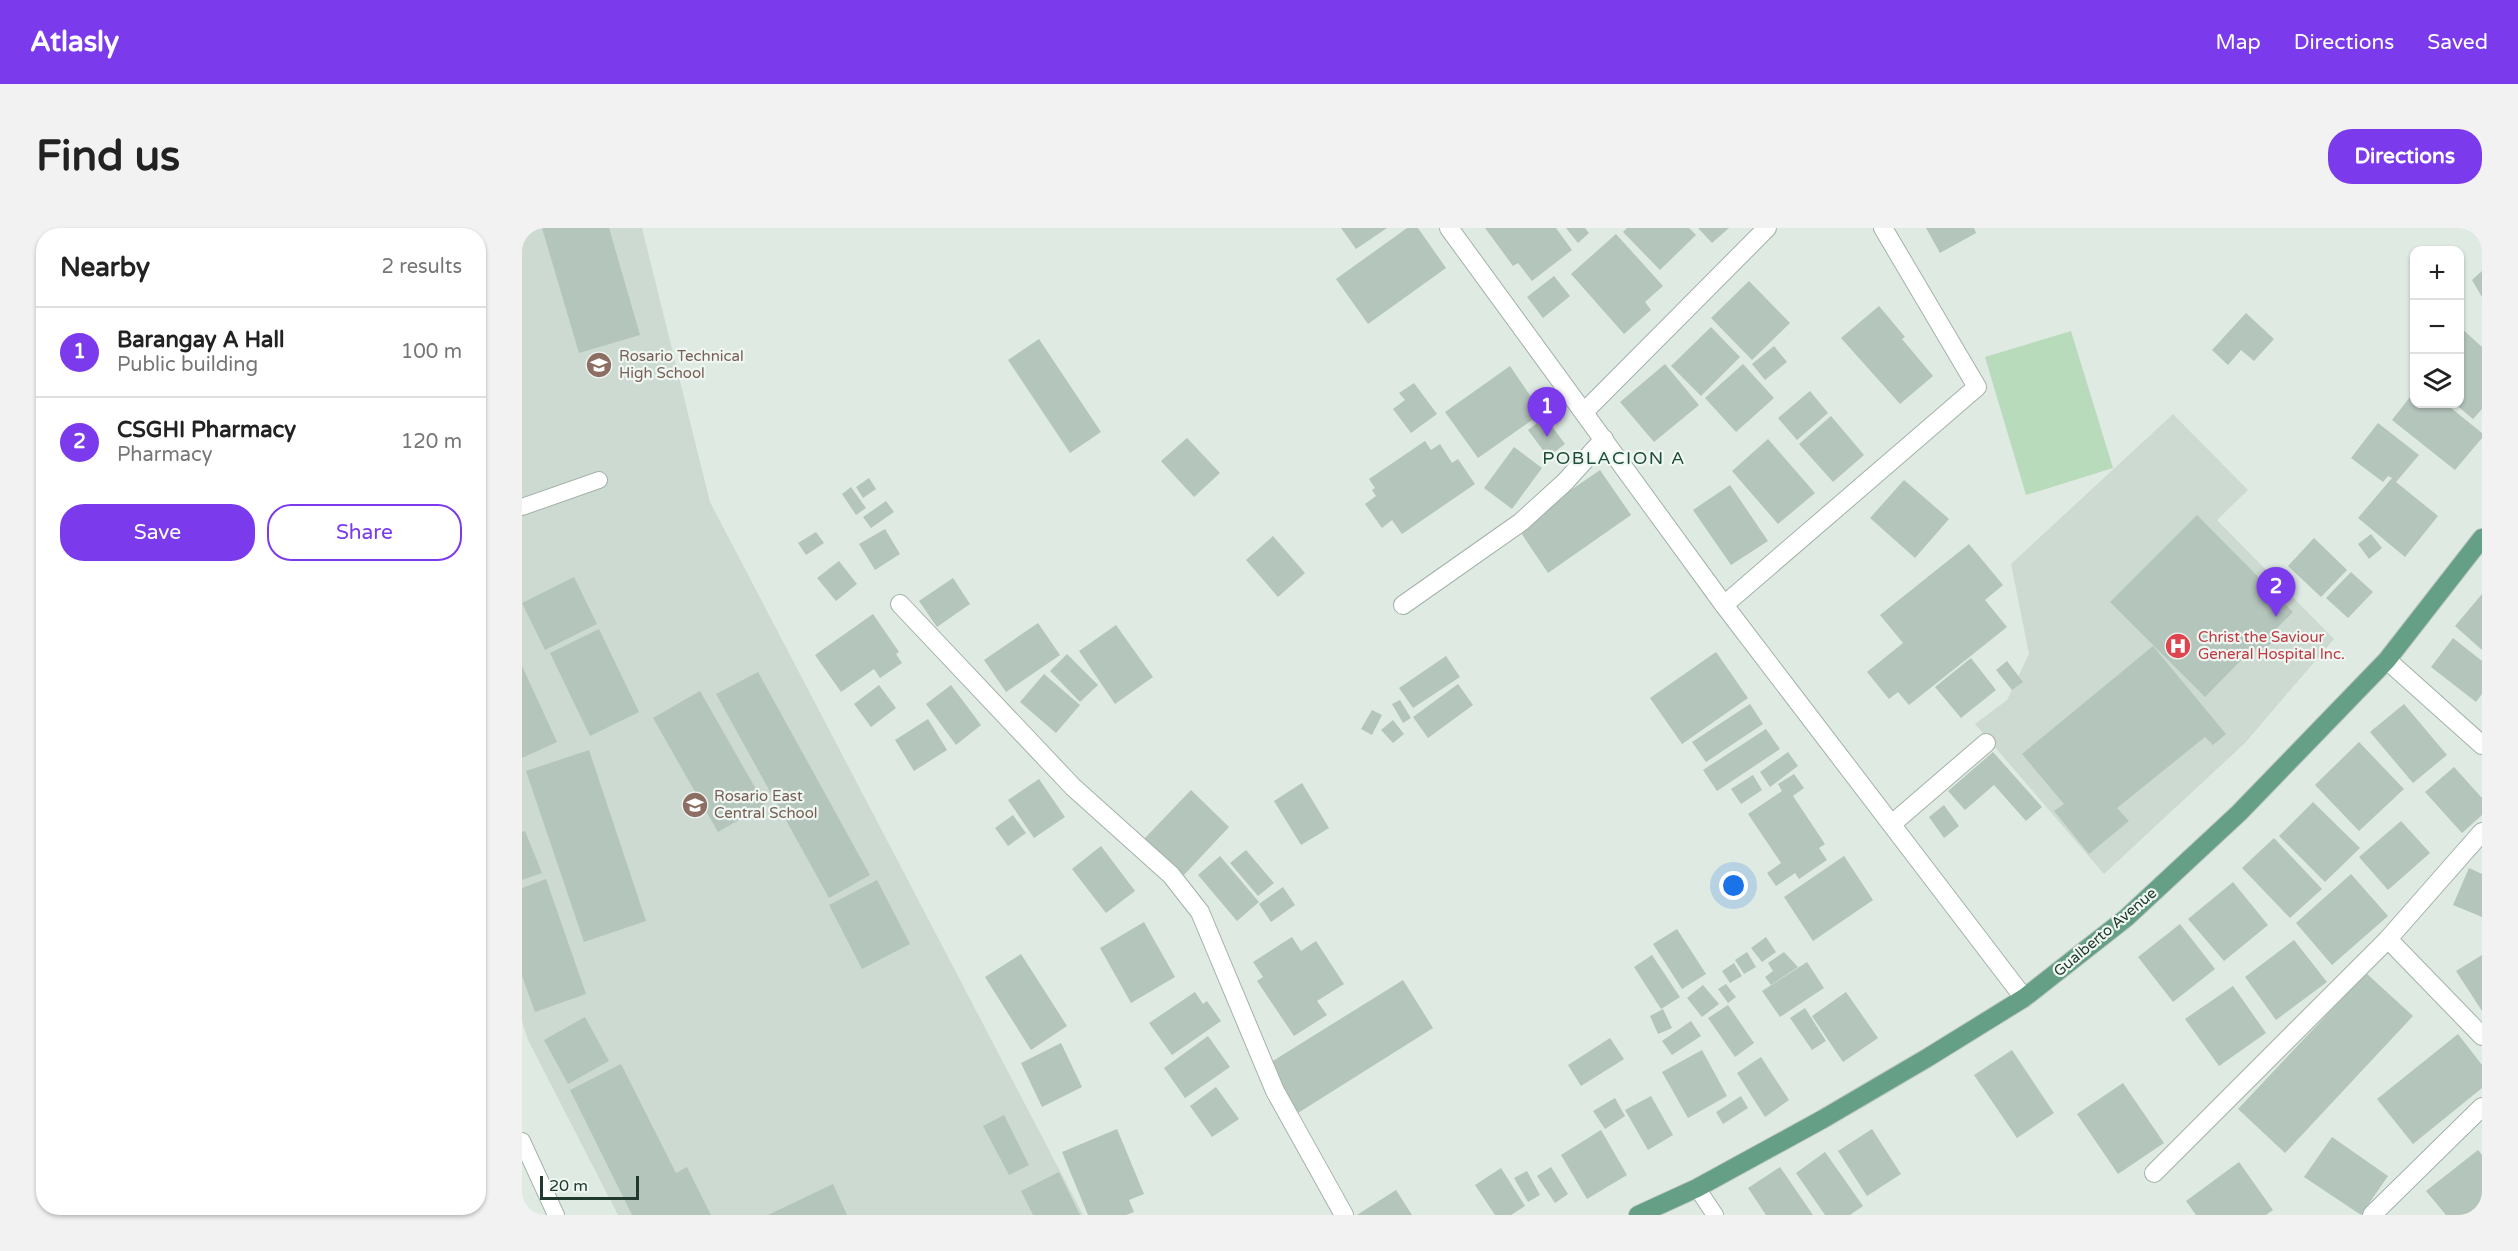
<!DOCTYPE html>
<html lang="en">
<head>
<meta charset="utf-8">
<style>
	body { margin:0; font-family:"Varela Round",sans-serif; background:#f2f2f2; color:#222 }
	.controls { position:absolute; right:18px; top:18px; display:grid; overflow:hidden; border-radius:12px; box-shadow:0 2px 4px #0004 }
	.controls button { width:54px; height:54px; display:grid; place-items:center; padding:0; border:0; border-bottom:2px solid #e0e0e0; background:#fff; color:#222; font:30px sans-serif }
	.scale { position:absolute; left:18px; bottom:15px; width:99px; box-sizing:border-box; padding-left:6px; border:3px solid #203a2f; border-top:0; font-size:16px; line-height:21px; white-space:nowrap; color:#203a2f; -webkit-text-stroke:4px #eff7f2; paint-order:stroke }
	.you { position:absolute; left:1212px; top:658px; width:21px; height:21px; margin:-15px; border:4px solid #fff; border-radius:50%; background:#1a73e8; box-shadow:0 0 0 9px #1a73e833 }
	.badge { display:grid; place-items:center; width:39px; height:39px; border-radius:50%; background:#7c3aed; color:#fff; font-size:20px; font-weight:700 }
	.pin { position:absolute; translate:-50% -50px; filter:drop-shadow(0 2px 3px #0008) }
	.pin::after { content:''; position:absolute; top:32px; width:21px; height:18px; background:inherit; clip-path:polygon(0 0,100% 0,50% 100%) }
	.list { margin:0; padding:0; list-style:none }
	h2 { display:flex; justify-content:space-between; align-items:center; height:78px; margin:0; padding:0 24px; font-size:26px }
	h2 small { font-size:20px; font-weight:400; color:#767676 }
	.list li { display:grid; grid-template-columns:39px 1fr auto; gap:18px; align-items:center; box-sizing:border-box; height:90px; padding:0 24px; border-top:2px solid #e0e0e0 }
	.list b { display:block; font-size:22px; white-space:nowrap }
	.list p { margin:0; font-size:20px; white-space:nowrap; color:#767676 }
	.list em { font-size:20px; font-style:normal; color:#767676 }
	.actions { display:flex; gap:12px; padding:18px 24px }
	.actions a { flex:1; padding:14px 0; border:2px solid #7c3aed; border-radius:24px; text-align:center; font-size:21px; color:#7c3aed }
	.actions .main { background:#7c3aed; color:#fff }
	.icon { flex:none; width:33px; height:33px; fill:none; stroke:currentColor; stroke-width:2; stroke-linecap:round; stroke-linejoin:round }
	.map { position:relative; flex:none; width:1960px; height:987px; overflow:hidden; border-radius:24px }
	header { display:flex; align-items:center; gap:36px; box-sizing:border-box; height:84px; padding:0 30px; background:#7c3aed; color:#fff }
	header strong { font-size:28px }
	nav { display:flex; gap:33px; margin-inline-start:auto; font-size:21px }
	.intro { display:flex; align-items:center; justify-content:space-between; box-sizing:border-box; height:144px; padding:0 36px }
	h1 { margin:0; font-size:42px }
	.button { padding:15px 27px; border-radius:24px; background:#7c3aed; color:#fff; font-size:21px; font-weight:700 }
	main { display:flex; gap:36px; padding:0 36px }
	aside { flex:1; background:#fff; border-radius:24px; box-shadow:0 2px 4px #0004 }
	.map>svg:first-child { display:block }
	.built { fill:#cddad2 }
	.green { fill:#b8dbbb }
	.building { fill:#b4c5bc }
	.lines { fill:none; stroke-linecap:round; stroke-linejoin:round }
	.lane-casing { stroke:#a2b2a9; stroke-width:18 }
	.street-casing { stroke:#a2b2a9; stroke-width:20 }
	.primary-casing { stroke:#bcc4c1; stroke-width:20 }
	.lane { stroke:#fff; stroke-width:16 }
	.street { stroke:#fff; stroke-width:18 }
	.primary { stroke:#649f86; stroke-width:18 }
	.labels { text-anchor:middle; stroke-width:4.5; stroke-linejoin:round; paint-order:stroke }
	.education-label { font-size:15px; fill:#785e54; stroke:#eff7f2; text-anchor:start }
	.health-label { font-size:15px; fill:#be3a42; stroke:#eff7f2; text-anchor:start }
	.street-label { font-size:15px; fill:#203a2f; stroke:#eff7f2 }
	.quarter-label { font-size:18px; letter-spacing:1.5px; fill:#1d4b38; stroke:#eff7f2 }
</style>
</head>
<body>
<header>
<strong>Atlasly</strong>
<nav><a>Map</a><a>Directions</a><a>Saved</a></nav>
</header>
<div class="intro"><h1>Find us</h1><a class="button">Directions</a></div>
<main>
<aside>
<h2>Nearby<small>2 results</small></h2>
<ul class="list">
<li><span class="badge">1</span><div><b>Barangay A Hall</b><p>Public building</p></div><em>100 m</em></li>
<li><span class="badge">2</span><div><b>CSGHI Pharmacy</b><p>Pharmacy</p></div><em>120 m</em></li>
</ul>
<div class="actions"><a class="main">Save</a><a>Share</a></div>
</aside>
<div class="map">
<svg width="1960" height="987" viewBox="0 0 1960 987">
	<rect width="100%" height="100%" fill="#dfeae3"/>
	<g class="built">
		<path d="M0,0H120L188,274L561,987H96L6,812L0,793Z"/>
		<path d="M1651,186L1726,262L1695,292L1812,411L1723,515L1582,646L1453,496L1485,472L1507,426L1489,336Z"/>
	</g>
	<path class="green" d="M1549,103L1591,240L1504,267L1463,129Z"/>
	<g class="building">
		<path d="M20,0H87L118,107L57,125Z"/>
		<path d="M819,0H865L834,21Z"/>
		<path d="M885,0H896L924,40L846,96L814,51Z"/>
		<path d="M963,0H1034L1050,22L1010,53L996,35L991,38Z"/>
		<path d="M1044,0H1063L1067,5L1056,15Z"/>
		<path d="M1105,0H1167L1174,7L1138,42L1101,4Z"/>
		<path d="M1176,0H1207L1190,15Z"/>
		<path d="M1404,0H1452L1454,5L1418,25Z"/>
		<path d="M1094,6L1141,58L1123,74L1129,82L1102,106L1049,46Z"/>
		<path d="M1960,43V69L1950,52Z"/>
		<path d="M1032,48L1048,68L1021,90L1005,69Z"/>
		<path d="M1227,53L1268,95L1230,132L1189,90Z"/>
		<path d="M1357,78L1383,109L1380,111L1411,148L1378,176L1319,110Z"/>
		<path d="M1724,85L1752,111L1732,133L1719,122L1706,137L1690,122Z"/>
		<path d="M1189,99L1218,129L1179,168L1149,138Z"/>
		<path d="M1938,99L1960,119V181L1951,191L1933,176H1938Z"/>
		<path d="M517,111L579,204L548,225L486,132Z"/>
		<path d="M1252,118L1265,134L1243,152L1230,136Z"/>
		<path d="M1143,136L1177,177L1132,214L1098,174Z"/>
		<path d="M1221,136L1252,170L1214,204L1183,170Z"/>
		<path d="M988,138L1020,185L956,230L923,184Z"/>
		<path d="M892,155L915,186L889,205L871,181L883,172L877,165Z"/>
		<path d="M1288,163L1306,185L1275,212L1256,190Z"/>
		<path d="M1892,164V176H1924L1960,205V210L1933,242L1870,192Z"/>
		<path d="M1309,188L1342,227L1311,254L1277,216Z"/>
		<path d="M1023,189L1043,216L1026,229L1006,202Z"/>
		<path d="M1856,195L1897,227L1874,254L1916,288L1883,329L1836,290L1870,250L1866,248L1861,254L1829,230Z"/>
		<path d="M665,210L698,245L672,269L639,233Z"/>
		<path d="M1246,211L1293,265L1256,296L1210,243Z"/>
		<path d="M903,213L909,222L918,216L930,235L936,231L953,256L880,306L870,292L860,300L843,276L854,268L850,262L853,260L847,251Z"/>
		<path d="M992,219L1020,240L990,281L962,260Z"/>
		<path d="M1078,242L1109,287L1026,345L995,299Z"/>
		<path d="M347,250L354,261L341,270L334,259Z"/>
		<path d="M1382,252L1427,291L1393,330L1348,290Z"/>
		<path d="M1208,257L1246,313L1209,337L1171,282Z"/>
		<path d="M329,259L344,280L334,287L320,266Z"/>
		<path d="M364,273L372,284L349,300L341,289Z"/>
		<path d="M1675,287L1771,384L1749,406L1754,411L1738,426L1731,420L1683,469L1588,374Z"/>
		<path d="M363,301L378,326L353,342L337,316Z"/>
		<path d="M294,304L302,315L284,327L276,315Z"/>
		<path d="M1849,306L1860,320L1847,331L1836,316Z"/>
		<path d="M751,308L783,345L756,369L724,332Z"/>
		<path d="M1792,310L1825,342L1799,369L1766,338Z"/>
		<path d="M1447,316L1481,357L1463,372L1485,399L1387,477L1376,464L1367,471L1345,444L1381,415L1358,387Z"/>
		<path d="M317,333L335,356L314,373L295,350Z"/>
		<path d="M1829,344L1851,364L1826,390L1804,370Z"/>
		<path d="M52,349L75,396L23,422L0,375Z"/>
		<path d="M431,350L448,376L415,399L397,373Z"/>
		<path d="M1960,366V422L1933,398Z"/>
		<path d="M351,386L377,424L374,426L380,435L358,450L352,441L319,464L293,427Z"/>
		<path d="M516,395L538,427L484,464L462,432Z"/>
		<path d="M594,397L631,449L593,476L557,423Z"/>
		<path d="M77,401L117,484L68,508L28,425Z"/>
		<path d="M1931,410L1960,433V466L1954,474L1909,439Z"/>
		<path d="M1631,418L1704,506L1691,517L1683,509L1595,580L1607,593L1567,626L1532,583L1542,576L1500,526Z"/>
		<path d="M1194,424L1226,470L1160,516L1128,470Z"/>
		<path d="M545,426L576,457L558,474L528,443Z"/>
		<path d="M924,428L938,449L891,480L877,460Z"/>
		<path d="M1449,430L1474,462L1439,490L1413,459Z"/>
		<path d="M1485,433L1501,454L1490,462L1474,442Z"/>
		<path d="M0,438L35,514L0,530Z"/>
		<path d="M236,444L348,647L307,670L194,466Z"/>
		<path d="M522,446L558,477L534,505L498,474Z"/>
		<path d="M936,456L951,477L906,510L891,489Z"/>
		<path d="M357,457L374,480L349,499L332,476Z"/>
		<path d="M429,457L459,497L434,517L404,476Z"/>
		<path d="M178,463L243,577L196,604L131,490Z"/>
		<path d="M878,472L889,490L881,495L870,476Z"/>
		<path d="M1228,476L1241,496L1184,534L1170,514Z"/>
		<path d="M1882,476L1925,527L1891,555L1848,504Z"/>
		<path d="M850,482L860,487L850,507L839,501Z"/>
		<path d="M406,491L425,522L392,543L373,512Z"/>
		<path d="M871,492L882,506L871,515L859,502Z"/>
		<path d="M1244,501L1258,521L1195,563L1181,542Z"/>
		<path d="M1837,514L1882,561L1837,603L1793,557Z"/>
		<path d="M67,522L124,693L62,714L4,543Z"/>
		<path d="M1266,524L1276,538L1248,559L1238,544Z"/>
		<path d="M1471,524L1520,579L1504,593L1472,557L1443,582L1426,563Z"/>
		<path d="M1932,539L1960,570V587L1940,605L1903,564Z"/>
		<path d="M1272,546L1282,560L1271,568L1303,616L1297,620L1305,632L1277,651L1273,645L1254,658L1245,645L1259,635L1226,586L1260,563L1256,556Z"/>
		<path d="M1231,547L1240,562L1219,576L1209,561Z"/>
		<path d="M517,551L543,589L512,610L486,572Z"/>
		<path d="M780,555L807,600L779,617L752,573Z"/>
		<path d="M669,562L707,599L661,648L622,611Z"/>
		<path d="M1791,574L1838,620L1803,654L1757,608Z"/>
		<path d="M1422,577L1437,598L1422,610L1407,589Z"/>
		<path d="M491,587L504,605L486,618L473,600Z"/>
		<path d="M1879,593L1908,625L1866,662L1837,629Z"/>
		<path d="M3,603L20,645L0,652V604Z"/>
		<path d="M1752,610L1800,661L1768,690L1720,640Z"/>
		<path d="M579,618L613,663L584,685L550,641Z"/>
		<path d="M724,622L752,655L736,668L708,635Z"/>
		<path d="M698,628L737,674L715,693L676,647Z"/>
		<path d="M1322,628L1351,672L1291,713L1262,669Z"/>
		<path d="M1947,640L1960,646V689L1931,677Z"/>
		<path d="M1829,646L1866,688L1810,737L1774,695Z"/>
		<path d="M24,651L64,766L13,784L0,748V660Z"/>
		<path d="M355,652L388,716L340,741L307,677Z"/>
		<path d="M1711,654L1746,697L1702,733L1666,691Z"/>
		<path d="M761,659L773,677L749,694L737,676Z"/>
		<path d="M622,694L653,749L609,775L578,720Z"/>
		<path d="M1658,696L1693,741L1651,774L1616,729Z"/>
		<path d="M1155,701L1184,746L1160,761L1131,716Z"/>
		<path d="M770,709L779,723L794,713L822,756L795,773L805,787L772,808L735,753L741,749L731,734Z"/>
		<path d="M1244,709L1254,724L1240,734L1229,720Z"/>
		<path d="M1772,712L1805,754L1754,792L1723,749Z"/>
		<path d="M1225,724L1234,739L1222,746L1213,732Z"/>
		<path d="M1262,724L1276,739L1249,757L1243,749L1251,743L1246,735Z"/>
		<path d="M499,726L545,798L509,822L463,749Z"/>
		<path d="M1130,727L1158,769L1139,781L1112,739Z"/>
		<path d="M1960,727V783L1934,743Z"/>
		<path d="M1285,734L1302,760L1258,789L1240,763Z"/>
		<path d="M1212,735L1220,748L1208,755L1200,743Z"/>
		<path d="M1844,745L1891,788L1763,925L1716,881Z"/>
		<path d="M881,752L911,800L776,885L746,836Z"/>
		<path d="M1204,756L1214,769L1206,775L1196,761Z"/>
		<path d="M1181,757L1197,776L1180,789L1165,770Z"/>
		<path d="M1711,758L1744,805L1697,838L1663,791Z"/>
		<path d="M673,764L681,776L685,773L699,793L650,827L627,795Z"/>
		<path d="M1324,764L1356,810L1321,834L1290,788Z"/>
		<path d="M1206,777L1232,815L1213,829L1186,790Z"/>
		<path d="M1283,780L1304,813L1290,822L1268,790Z"/>
		<path d="M1141,781L1150,800L1136,806L1128,788Z"/>
		<path d="M63,789L87,833L46,856L22,812Z"/>
		<path d="M1169,793L1179,808L1150,827L1140,813Z"/>
		<path d="M1936,806L1960,837V860L1891,916L1855,871Z"/>
		<path d="M686,808L708,839L663,870L642,840Z"/>
		<path d="M1088,810L1102,831L1059,858L1046,837Z"/>
		<path d="M539,815L560,859L520,879L499,835Z"/>
		<path d="M1180,822L1205,868L1166,890L1140,844Z"/>
		<path d="M1490,822L1532,885L1495,910L1452,847Z"/>
		<path d="M1239,829L1267,872L1243,889L1215,845Z"/>
		<path d="M99,836L154,945L165,939L189,987H110L48,862Z"/>
		<path d="M1601,855L1642,915L1596,946L1555,886Z"/>
		<path d="M694,859L717,891L690,909L668,878Z"/>
		<path d="M1129,868L1151,907L1126,922L1103,882Z"/>
		<path d="M1219,868L1226,880L1201,896L1194,884Z"/>
		<path d="M1093,870L1103,888L1083,901L1071,883Z"/>
		<path d="M482,887L507,937L487,947L461,898Z"/>
		<path d="M595,901L622,966L607,972L612,984L604,987H566L540,924Z"/>
		<path d="M1350,901L1379,946L1345,968L1316,923Z"/>
		<path d="M1079,902L1105,947L1065,971L1039,927Z"/>
		<path d="M1810,909L1866,948L1839,987L1782,949Z"/>
		<path d="M1956,922L1960,927V987H1924L1904,963Z"/>
		<path d="M1303,924L1341,978L1328,987H1303L1274,945Z"/>
		<path d="M1717,934L1751,982L1744,987H1674L1664,973Z"/>
		<path d="M1029,939L1046,966L1033,975L1015,948Z"/>
		<path d="M1258,939L1291,987H1244L1226,960Z"/>
		<path d="M979,940L1003,978L989,987H973L953,957Z"/>
		<path d="M1005,943L1018,967L1006,974L992,950Z"/>
		<path d="M537,944L558,987H511L499,963Z"/>
		<path d="M311,956L325,987H246Z"/>
		<path d="M874,962L890,987H835Z"/>
	</g>
	<g class="lines">
		<g class="lane-casing">
			<g id="lane">
				<path d="M0,279L77,252"/>
				<path d="M0,913L34,987"/>
				<path d="M1175,960L1193,987"/>
			</g>
		</g>
		<g class="street-casing">
			<g id="street">
				<path d="M927,0L1202,377L1502,770"/>
				<path d="M1062,184L1245,0"/>
				<path d="M378,376L551,559L649,647L678,684L753,863L822,987"/>
				<path d="M881,377L999,294L1043,254L1082,211"/>
				<path d="M1202,377L1455,159L1361,0"/>
				<path d="M1865,432L1960,517"/>
				<path d="M1371,595L1464,515"/>
				<path d="M1866,711L1960,808"/>
				<path d="M1632,945L1866,711L1960,604"/>
				<path d="M1850,987L1960,879"/>
			</g>
		</g>
		<g class="primary-casing">
			<path id="primary" d="M1116,987L1175,960L1301,891L1405,830L1502,770L1604,690L1717,585L1865,432L1960,310"/>
		</g>
		<use href="#lane" class="lane"/>
		<use href="#street" class="street"/>
		<use href="#primary" class="primary"/>
	</g>
	<defs>
		<g id="school-disc" transform="scale(1.35)"><circle r="9.5" fill="#8d6e63" stroke="#eff7f2"/><path d="M0-5L7-2L0 1L-7-2ZM-4 1L0 2.5L4 1V4Q0 6-4 4Z" fill="#fff"/></g>
		<g id="hospital-disc" transform="scale(1.35)"><circle r="9.5" fill="#e0444e" stroke="#eff7f2"/><path d="M-5-5h3v3.5h4V-5h3V5h-3V1.5h-4V5h-3Z" fill="#fff"/></g>
	</defs>
	<g fill-rule="evenodd">
		<use href="#school-disc" x="77" y="137"/>
		<use href="#hospital-disc" x="1656" y="418"/>
		<use href="#school-disc" x="173" y="577"/>
	</g>
	<g class="labels">
		<g class="education-label">
			<text x="97" y="133">Rosario Technical<tspan x="97" dy="17">High School</tspan></text>
			<text x="192" y="573">Rosario East<tspan x="192" dy="17">Central School</tspan></text>
		</g>
		<g class="health-label">
			<text x="1676" y="414">Christ the Saviour<tspan x="1676" dy="17">General Hospital Inc.</tspan></text>
		</g>
		<g class="street-label">
			<text transform="translate(1583 704) rotate(-40)" y="5">Gualberto Avenue</text>
		</g>
		<g class="quarter-label">
			<text x="1092" y="236">POBLACION A</text>
		</g>
	</g>
</svg>
<div class="controls">
<button>+</button>
<button>−</button>
<button><svg class="icon" aria-label="layers" viewBox="0 0 24 24"><path d="M12 4l9 5-9 5-9-5zM3 14l9 5 9-5"/></svg></button>
</div>
<div class="scale">20 m</div>
<div class="you"></div>
<div class="pin badge" style="left:1025px;top:209px">1</div>
<div class="pin badge" style="left:1754px;top:389px">2</div>
</div>
</main>
</body>
</html>
